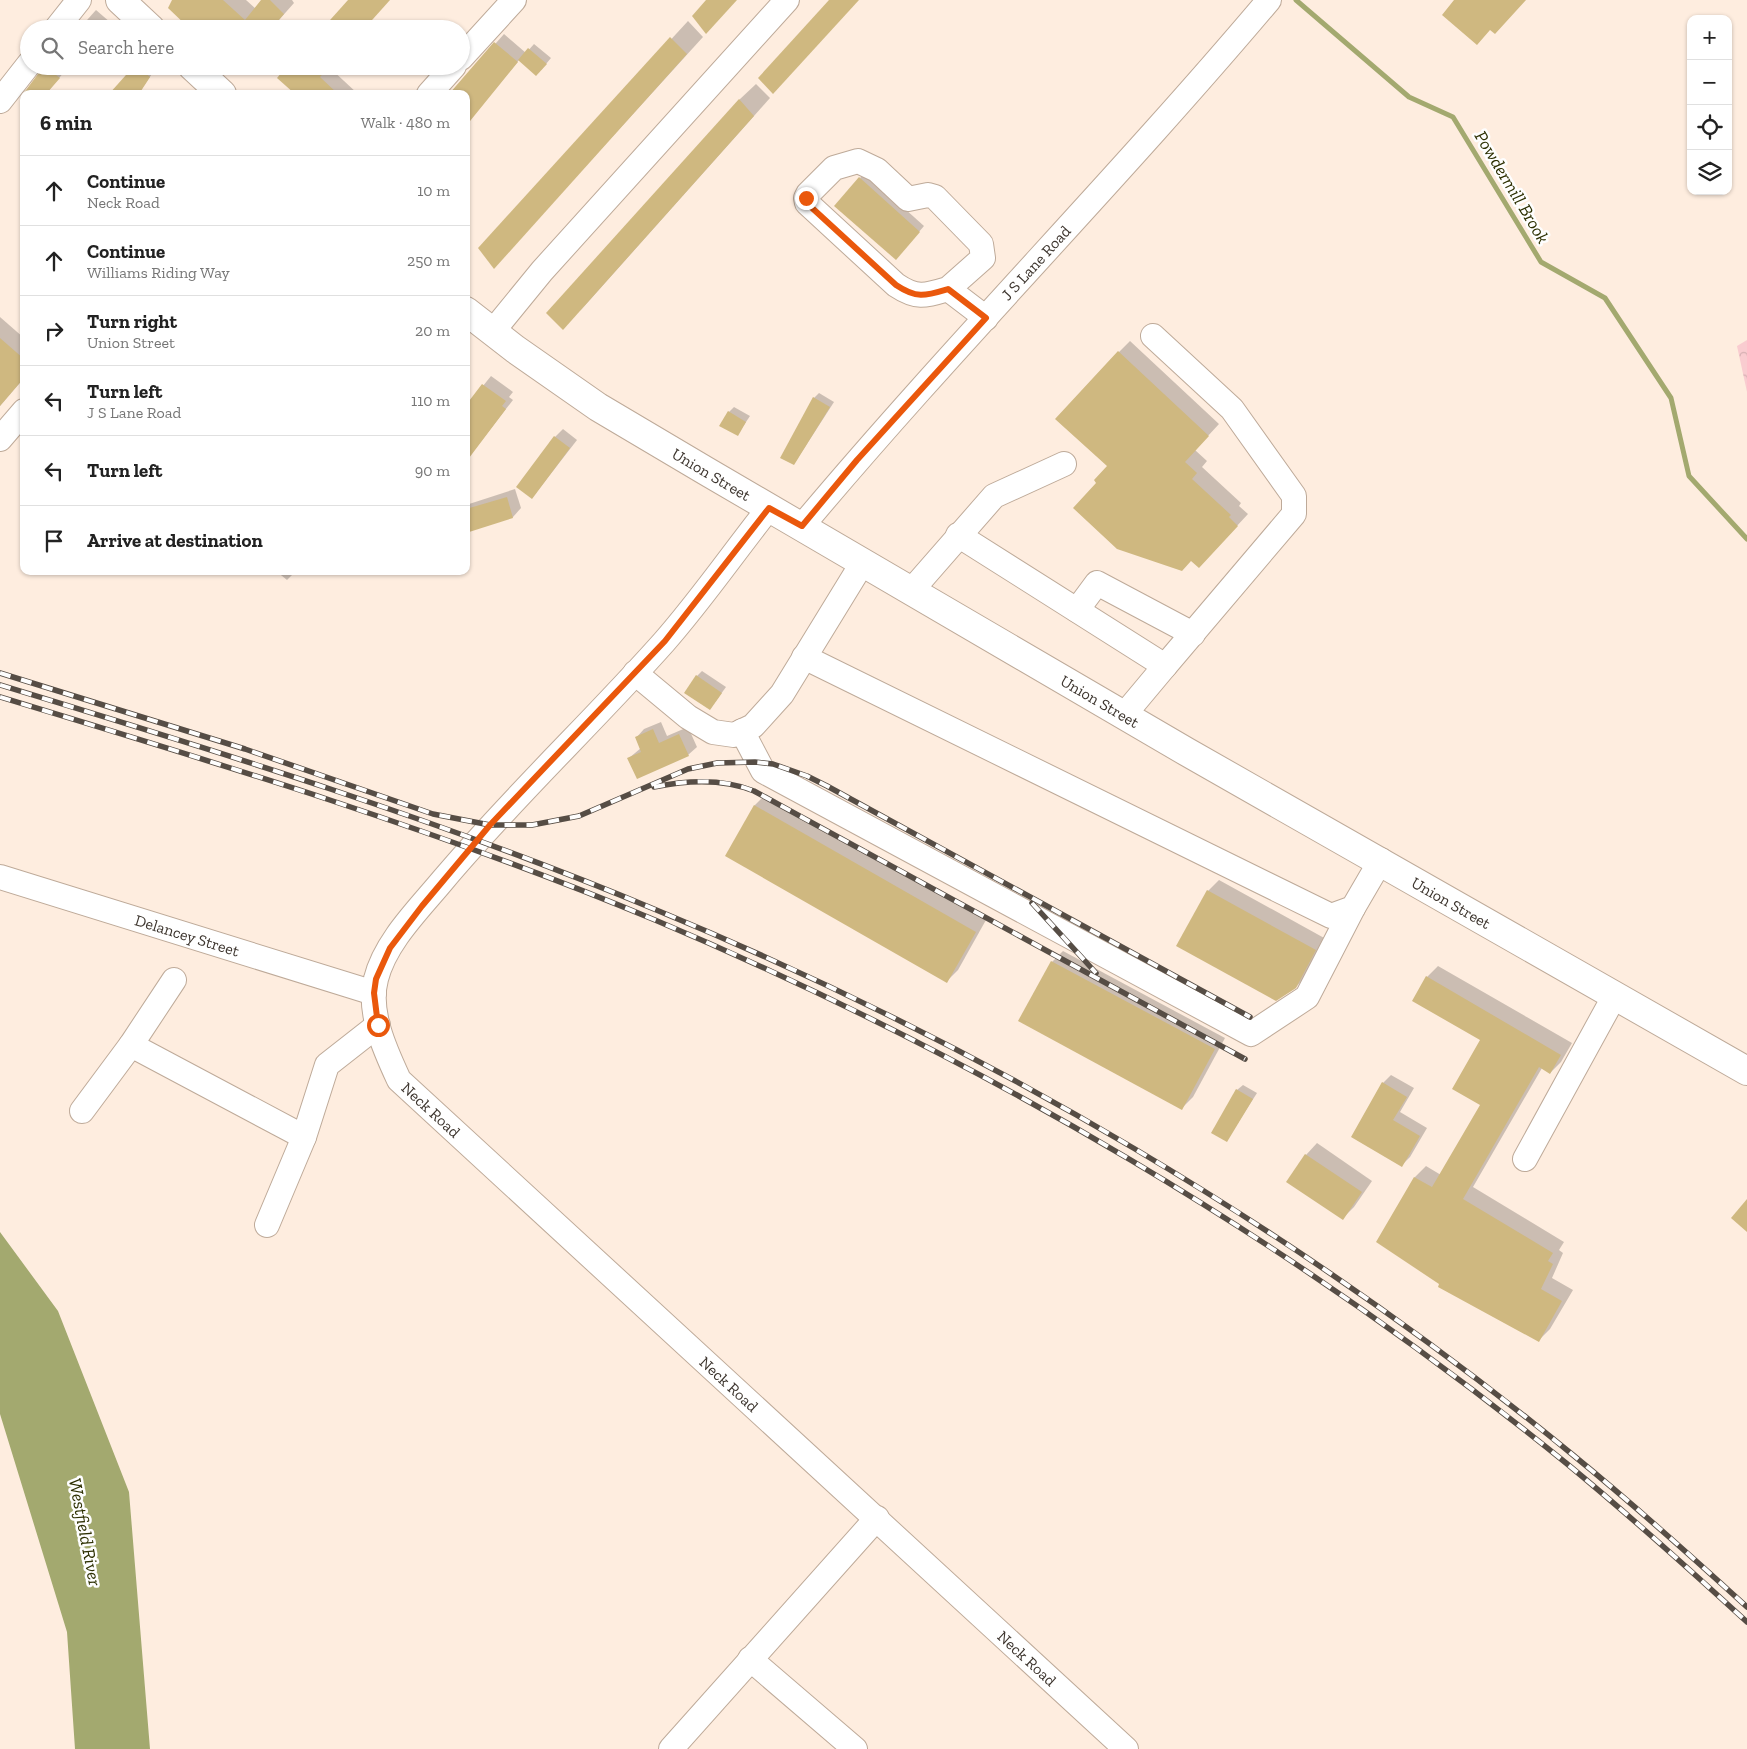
<!DOCTYPE html>
<html lang="en">
<head>
<meta charset="utf-8">
<style>
	body { margin:0; font-family:"Zilla Slab",serif; background:#f6f6f6; color:#222 }
	.controls { position:absolute; right:15px; top:15px; display:grid; overflow:hidden; border-radius:10px; box-shadow:0 1px 4px #0004 }
	.controls button { width:45px; height:45px; display:grid; place-items:center; padding:0; border:0; border-bottom:1px solid #e0e0e0; background:#fff; color:#222; font:25px sans-serif }
	.stop { position:absolute; width:15px; height:15px; margin:-11px; border:4px solid #ea580c; border-radius:50%; background:#fff }
	.stop.end { background:#ea580c; border-color:#fff; box-shadow:0 1px 5px #0008 }
	.list { margin:0; padding:0; list-style:none }
	h2 { display:flex; justify-content:space-between; align-items:center; height:65px; margin:0; padding:0 20px; font-size:21px }
	h2 small { font-size:16px; font-weight:400; color:#767676 }
	.list li { display:grid; grid-template-columns:32px 1fr auto; gap:15px; align-items:center; box-sizing:border-box; height:70px; padding:0 20px; border-top:1px solid #e0e0e0 }
	.list b { display:block; font-size:19px; white-space:nowrap }
	.list p { margin:0; font-size:16px; white-space:nowrap; color:#767676 }
	.list em { font-size:16px; font-style:normal; color:#767676 }
	.icon { flex:none; width:28px; height:28px; fill:none; stroke:currentColor; stroke-width:2; stroke-linecap:round; stroke-linejoin:round }
	.map { position:relative; flex:none; width:1747px; height:1749px; overflow:hidden }
	.search { position:absolute; background:#fff; box-shadow:0 1px 4px #0004; left:20px; top:20px; width:450px; height:55px; display:flex; align-items:center; gap:12px; box-sizing:border-box; padding:0 18px; border-radius:28px; color:#767676; font-size:19px }
	.panel { position:absolute; background:#fff; box-shadow:0 1px 4px #0004; left:20px; top:90px; width:450px; height:485px; border-radius:10px }
	.map>svg:first-child { display:block }
	.forest { fill:url(#forest-crowns) }
	.water { fill:#a3a96f }
	.shadow { fill:#0003 }
	.lines { fill:none; stroke-linecap:round; stroke-linejoin:round }
	.stream { stroke:#a3a96f; stroke-width:5 }
	.building { fill:#cfb880 }
	.minor-casing { stroke:#beaa99; stroke-width:26 }
	.major-casing { stroke:#beaa99; stroke-width:30 }
	.minor { stroke:#fff; stroke-width:24 }
	.major { stroke:#fff; stroke-width:28 }
	.rail-casing { stroke:#564d45; stroke-width:5.5 }
	.rail { stroke:#fefefe; stroke-width:4; stroke-dasharray:11; stroke-linecap:butt }
	.route { stroke:#ea580c; stroke-width:6 }
	.labels { text-anchor:middle; stroke-width:5; stroke-linejoin:round; paint-order:stroke }
	.street-label { font-size:16px; fill:#3c342d; stroke:#fefefe }
	.water-label { font-size:18px; font-style:italic; fill:#2c2f00; stroke:#fefefe }
</style>
</head>
<body>
<div class="map">
<svg width="1747" height="1749" viewBox="0 0 1747 1749">
	<defs>
		<pattern id="forest-crowns" width="20" height="18" patternUnits="userSpaceOnUse" patternTransform="scale(1.25)"><rect width="20" height="18" fill="#f9ccd0"/><path d="M2 6a3 3 0 1 1 6 0M12 15a3 3 0 1 1 6 0" fill="none" stroke="#d6b0b3"/></pattern>
	</defs>
	<rect width="100%" height="100%" fill="#feeddf"/>
	<path class="forest" d="M1747,340V392L1737,346Z"/>
	<path class="water" d="M0,1232L58,1311L129,1492L150,1749H75L67,1632L0,1414Z"/>
	<g class="shadow">
		<path d="M174,0H246L256,9L262,0H292L294,3L271,29Z"/>
		<path d="M96,10L118,29H79Z"/>
		<path d="M688,21L703,37L494,267L479,248Z"/>
		<path d="M504,34L526,53L534,44L551,58L541,70L519,60L473,116L466,94H451Z"/>
		<path d="M46,66H58L64,72L46,94L25,93Z"/>
		<path d="M136,66H148L154,71L141,90Z"/>
		<path d="M329,67L358,94H297Z"/>
		<path d="M756,84L770,98L580,311L739,100Z"/>
		<path d="M865,173L924,226L901,253L860,178Z"/>
		<path d="M0,317L24,338V378L0,406Z"/>
		<path d="M1130,341L1219,424L1195,450L1207,461L1202,467L1241,503L1239,506L1248,514L1210,555L1098,483L1108,466L1119,352Z"/>
		<path d="M491,376L513,392L509,397L513,400L471,454L466,407Z"/>
		<path d="M819,393L834,402L794,464L814,398Z"/>
		<path d="M734,407L750,416L738,434L729,412Z"/>
		<path d="M563,429L577,440L532,498L555,437Z"/>
		<path d="M515,489L521,508L513,517L466,531V505Z"/>
		<path d="M276,571H296L287,580Z"/>
		<path d="M702,671L726,687L710,709L697,676Z"/>
		<path d="M661,722L667,736L688,727L697,747L688,755L629,758L641,748L636,738L644,729Z"/>
		<path d="M766,794L986,920L958,970L947,981L727,855L755,805Z"/>
		<path d="M1219,880L1326,939L1307,975L1296,987L1208,891Z"/>
		<path d="M1063,951L1225,1038L1193,1097L1182,1108L1052,962Z"/>
		<path d="M1438,966L1572,1043L1561,1062L1550,1073L1542,1068L1473,1187L1564,1242L1559,1250L1563,1253L1552,1278L1573,1290L1550,1329L1539,1340L1441,1283L1378,1242L1415,1177L1426,1166L1441,1175L1482,1104V1040L1427,977Z"/>
		<path d="M1391,1075L1414,1088L1400,1112L1427,1128L1410,1157L1402,1165L1383,1083Z"/>
		<path d="M1243,1085L1257,1093L1227,1140L1237,1090Z"/>
		<path d="M1317,1143L1372,1181L1354,1207L1343,1218L1306,1155Z"/>
	</g>
	<g class="lines">
		<path class="stream" d="M1296,0L1409,97L1453,117L1541,262L1605,298L1671,398L1689,476L1747,539"/>
	</g>
	<g class="building">
		<path d="M172,0H223L245,20L261,0H270L284,14L271,29H190L168,8Z"/>
		<path d="M348,0H390L364,29H322Z"/>
		<path d="M706,0H737L706,34L692,16Z"/>
		<path d="M829,0H859L773,94L758,78Z"/>
		<path d="M1454,0H1526L1495,34L1490,30L1477,45L1442,15Z"/>
		<path d="M670,37L687,54L494,269L478,248Z"/>
		<path d="M494,42L518,62L466,126V94H449Z"/>
		<path d="M528,48L547,64L536,76L518,60Z"/>
		<path d="M44,66L60,78L46,94H23Z"/>
		<path d="M134,66H137L150,77L139,94H109Z"/>
		<path d="M287,66H330L320,77L338,94H295L277,78Z"/>
		<path d="M739,99L754,116L563,330L546,313Z"/>
		<path d="M859,177L920,232L896,260L834,206Z"/>
		<path d="M0,338L24,359V378L0,406Z"/>
		<path d="M1118,351L1209,436L1185,462L1197,473L1192,479L1231,515L1229,517L1238,526L1199,568L1191,561L1182,571L1117,549L1073,508L1096,483L1094,480L1107,466L1055,419Z"/>
		<path d="M482,384L506,401L502,406L506,409L466,462V405Z"/>
		<path d="M813,397L830,407L794,465L780,458Z"/>
		<path d="M728,411L746,422L738,436L719,426Z"/>
		<path d="M554,436L570,448L532,499L516,487Z"/>
		<path d="M507,497L513,518L466,533V509Z"/>
		<path d="M696,675L722,693L710,710L684,693Z"/>
		<path d="M653,729L659,743L679,734L689,756L637,779L627,758L641,752L635,737Z"/>
		<path d="M754,805L976,932L947,983L725,856Z"/>
		<path d="M1207,890L1316,950L1296,988L1276,1001L1176,946Z"/>
		<path d="M1051,961L1215,1049L1182,1110L1018,1021Z"/>
		<path d="M1426,976L1561,1055L1550,1074L1539,1067L1463,1199L1553,1253L1548,1261L1553,1264L1541,1289L1562,1301L1539,1342L1438,1287L1439,1284L1376,1242L1414,1177L1432,1187L1480,1105L1452,1089L1480,1040L1412,1001Z"/>
		<path d="M1382,1082L1407,1097L1393,1120L1420,1136L1402,1167L1351,1137Z"/>
		<path d="M1236,1089L1253,1099L1227,1142L1211,1133Z"/>
		<path d="M1305,1154L1362,1192L1343,1220L1286,1182Z"/>
		<path d="M1747,1199V1232L1731,1218Z"/>
	</g>
	<g class="lines">
		<g class="minor-casing">
			<g id="minor">
				<path d="M56,29L79,0"/>
				<path d="M461,58L514,0"/>
				<path d="M429,94L454,66"/>
				<path d="M0,101L29,64"/>
				<path d="M948,289L983,258L981,244L935,197L928,195L908,199L877,170L858,161L834,168L808,194L806,198L807,203L896,285C917,299 925,296 948,289L986,318"/>
				<path d="M493,331L542,271L787,0"/>
				<path d="M1153,336L1232,409L1294,496V514L1165,666"/>
				<path d="M0,439L24,411"/>
				<path id="s1" d="M769,508C734,552 701,600 664,642C592,723 513,797 443,880C419,909 385,942 376,979C367,1012 386,1052 399,1080L1126,1749"/>
				<path id="s2" d="M802,526C953,346 1118,179 1269,0"/>
				<path d="M958,535L1165,666L1124,715"/>
				<path d="M911,591L994,496L1064,464"/>
				<path d="M1077,610L1097,583L1193,634"/>
				<path d="M804,657L1331,916L1353,908L1381,860"/>
				<path d="M635,673L688,717L713,732L734,735L753,726L782,694L863,562"/>
				<path d="M742,731L763,771L1251,1034L1307,997L1353,908"/>
				<path id="s3" d="M0,877L374,993"/>
				<path d="M174,980L131,1045L304,1137"/>
				<path d="M82,1111L131,1045"/>
				<path d="M1525,1159L1615,995"/>
				<path d="M267,1225L304,1137L327,1065L378,1025"/>
				<path d="M750,1659L855,1749"/>
				<path d="M671,1749L877,1518"/>
			</g>
		</g>
		<g class="major-casing">
			<g id="major">
				<path d="M120,0L151,29"/>
				<path d="M192,66L222,94"/>
				<path id="s4" d="M466,311L515,349L598,407L706,471L1187,752L1747,1071"/>
			</g>
		</g>
		<use href="#minor" class="minor"/>
		<use href="#major" class="major"/>
		<g class="rail-casing">
			<g id="rail">
				<path d="M0,673L245,749L433,814L490,825H532L579,816L688,769L717,763L755,762L773,764L807,776L827,786L1250,1017"/>
				<path d="M0,685C220,752 441,820 654,909C984,1045 1297,1229 1573,1455C1633,1504 1690,1555 1747,1607"/>
				<path d="M0,697C221,764 442,831 655,920C982,1058 1291,1240 1566,1463C1628,1514 1688,1568 1747,1622"/>
				<path d="M654,787C688,780 722,778 754,791L1245,1059"/>
				<path d="M1032,903L1096,973"/>
			</g>
		</g>
		<use href="#rail" class="rail"/>
	</g>
	<g class="lines">
		<path class="route" d="M378,1025L374,993L376,979L390,948L422,906L490,825L665,641L769,508L802,526L857,460L986,318L948,289C925,296 917,299 896,285L811,207L806,198"/>
	</g>
	<g class="labels">
		<g class="street-label">
			<text dy="6" stroke="none"><textPath href="#s2" startOffset="352">J S Lane Road</textPath></text>
			<text dy="6" stroke="none"><textPath href="#s4" startOffset="295">Union Street</textPath></text>
			<text dy="6" stroke="none"><textPath href="#s4" startOffset="745">Union Street</textPath></text>
			<text dy="6" stroke="none"><textPath href="#s4" startOffset="1150">Union Street</textPath></text>
			<text dy="6" stroke="none"><textPath href="#s3" startOffset="196">Delancey Street</textPath></text>
			<text dy="6" stroke="none"><textPath href="#s1" startOffset="765">Neck Road</textPath></text>
			<text dy="6" stroke="none"><textPath href="#s1" startOffset="1170">Neck Road</textPath></text>
			<text dy="6" stroke="none"><textPath href="#s1" startOffset="1575">Neck Road</textPath></text>
		</g>
		<g class="water-label">
			<text transform="translate(1512 187) rotate(59)" y="6">Powdermill Brook</text>
			<text transform="translate(85 1532) rotate(79)" y="6">Westfield River</text>
		</g>
	</g>
</svg>
<div class="controls">
<button>+</button>
<button>−</button>
<button><svg class="icon" aria-label="locate" viewBox="0 0 24 24"><circle cx="12" cy="12" r="6"/><path d="M12 2v4M12 18v4M2 12h4M18 12h4"/></svg></button>
<button><svg class="icon" aria-label="layers" viewBox="0 0 24 24"><path d="M12 4l9 5-9 5-9-5zM3 14l9 5 9-5"/></svg></button>
</div>
<div class="stop" style="left:378px;top:1025px"></div>
<div class="stop end" style="left:806px;top:198px"></div>
<div class="search"><svg class="icon" aria-label="search" viewBox="0 0 24 24"><circle cx="10" cy="10" r="6"/><path d="M15 15l6 6"/></svg>Search here</div>
<section class="panel">
<h2>6 min<small>Walk · 480 m</small></h2>
<ul class="list">
<li><svg class="icon" aria-label="ahead" viewBox="0 0 24 24"><path d="M12 20V5M6 11l6-6 6 6"/></svg><div><b>Continue</b><p>Neck Road</p></div><em>10 m</em></li>
<li><svg class="icon" aria-label="ahead" viewBox="0 0 24 24"><path d="M12 20V5M6 11l6-6 6 6"/></svg><div><b>Continue</b><p>Williams Riding Way</p></div><em>250 m</em></li>
<li><svg class="icon" aria-label="right" viewBox="0 0 24 24"><path d="M7 20v-9h11M14 6l5 5-5 5"/></svg><div><b>Turn right</b><p>Union Street</p></div><em>20 m</em></li>
<li><svg class="icon" aria-label="left" viewBox="0 0 24 24"><path d="M17 20v-9H6M10 6l-5 5 5 5"/></svg><div><b>Turn left</b><p>J S Lane Road</p></div><em>110 m</em></li>
<li><svg class="icon" aria-label="left" viewBox="0 0 24 24"><path d="M17 20v-9H6M10 6l-5 5 5 5"/></svg><div><b>Turn left</b></div><em>90 m</em></li>
<li><svg class="icon" aria-label="arrive" viewBox="0 0 24 24"><path d="M6 21V4h12l-3 4 3 4H6"/></svg><div><b>Arrive at destination</b></div></li>
</ul>
</section>
</div>
</body>
</html>
